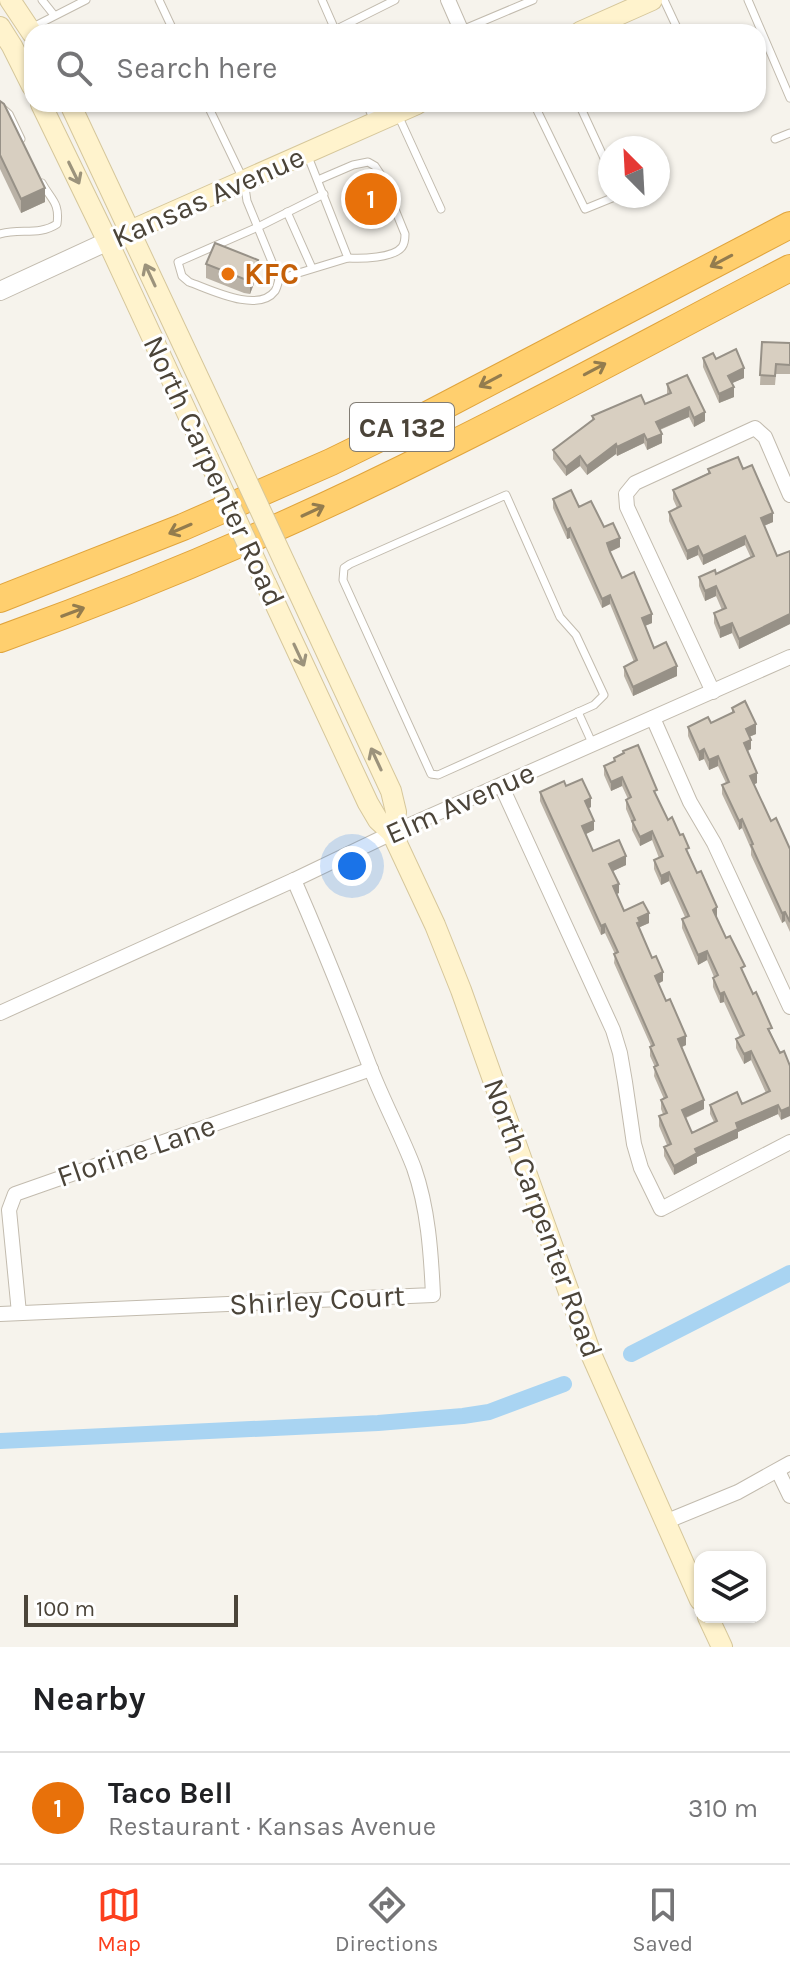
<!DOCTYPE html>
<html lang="en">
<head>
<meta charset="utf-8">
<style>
	body { margin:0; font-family:Karla,sans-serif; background:#f2f2f2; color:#202124 }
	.controls { position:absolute; right:24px; bottom:24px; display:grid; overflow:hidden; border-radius:16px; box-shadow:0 2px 6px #0004 }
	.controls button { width:72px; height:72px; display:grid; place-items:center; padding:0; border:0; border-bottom:2px solid #e0e0e0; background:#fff; color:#202124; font:40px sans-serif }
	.compass { position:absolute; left:598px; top:136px; width:72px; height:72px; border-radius:50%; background:#fff; box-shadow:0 2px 6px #0004; rotate:336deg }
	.scale { position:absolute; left:24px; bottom:20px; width:214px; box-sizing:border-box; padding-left:8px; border:4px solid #4b4439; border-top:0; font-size:22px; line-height:28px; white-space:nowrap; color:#4b4439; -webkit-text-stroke:6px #fff; paint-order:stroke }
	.you { position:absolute; left:352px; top:866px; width:28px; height:28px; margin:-20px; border:6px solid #fff; border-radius:50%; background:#1a73e8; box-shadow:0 0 0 12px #1a73e833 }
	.badge { display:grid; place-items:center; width:52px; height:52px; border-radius:50%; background:#fc3f1d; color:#fff; font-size:26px; font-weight:700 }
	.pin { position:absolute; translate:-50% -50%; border:4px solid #fff; box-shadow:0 2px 8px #0006 }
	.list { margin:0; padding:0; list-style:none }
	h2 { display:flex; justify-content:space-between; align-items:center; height:104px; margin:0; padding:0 32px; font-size:34px }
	h2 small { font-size:26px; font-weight:400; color:#757577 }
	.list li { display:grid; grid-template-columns:52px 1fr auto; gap:24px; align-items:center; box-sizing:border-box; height:112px; padding:0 32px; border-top:2px solid #e0e0e0 }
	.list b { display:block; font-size:30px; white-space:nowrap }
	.list p { margin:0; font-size:26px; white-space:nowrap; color:#757577 }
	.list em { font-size:26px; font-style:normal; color:#757577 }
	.icon { flex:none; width:44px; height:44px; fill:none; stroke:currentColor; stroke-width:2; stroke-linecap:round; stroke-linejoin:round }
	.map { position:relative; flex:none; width:790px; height:1647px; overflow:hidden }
	.search { position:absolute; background:#fff; box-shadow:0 2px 6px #0004; left:24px; right:24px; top:24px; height:88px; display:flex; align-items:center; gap:20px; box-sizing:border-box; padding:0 28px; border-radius:24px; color:#757577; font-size:30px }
	.sheet { height:216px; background:#fff }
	nav { display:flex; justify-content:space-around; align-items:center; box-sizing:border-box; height:112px; border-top:2px solid #e0e0e0; background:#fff; font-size:22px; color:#757577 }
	nav a { display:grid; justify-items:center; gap:4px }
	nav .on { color:#fc3f1d }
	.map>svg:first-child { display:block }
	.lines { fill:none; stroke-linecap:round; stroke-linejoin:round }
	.canal { stroke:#a9d4f2; stroke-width:16 }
	.service-casing { stroke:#c2bbae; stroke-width:9 }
	.minor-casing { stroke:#c2bbae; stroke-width:16 }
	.tertiary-casing { stroke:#c2bbae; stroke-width:20 }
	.secondary-casing { stroke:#d6c79b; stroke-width:22 }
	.motorway-casing { stroke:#e0a43c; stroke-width:28 }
	.service { stroke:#fff; stroke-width:7 }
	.minor { stroke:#fff; stroke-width:14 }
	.tertiary { stroke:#fff; stroke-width:18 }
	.secondary { stroke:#fff3cd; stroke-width:20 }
	.motorway { stroke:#ffcf6e; stroke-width:26 }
	.secondary-bridge-casing { stroke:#d6c79b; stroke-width:22; stroke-linecap:butt }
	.secondary-bridge { stroke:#fff3cd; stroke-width:20 }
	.wall { fill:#bab2a6 }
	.shaded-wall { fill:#979187 }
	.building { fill:#d8cfc1; stroke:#979187; stroke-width:2 }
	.oneway { stroke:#9c937c }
	.oneway2 { stroke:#937c4e }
	.food-dot { fill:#e8710a; stroke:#fff; stroke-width:3 }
	.labels { text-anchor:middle; stroke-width:6; stroke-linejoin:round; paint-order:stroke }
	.shield { fill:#fff; stroke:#817c74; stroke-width:2 }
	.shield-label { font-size:28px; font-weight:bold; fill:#4b4439 }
	.street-label { font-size:30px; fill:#4b4439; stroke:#fff }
	.food-label { font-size:30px; font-weight:bold; fill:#c56008; stroke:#fff; text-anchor:start }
</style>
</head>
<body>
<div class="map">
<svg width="790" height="1647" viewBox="0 0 790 1647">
	<rect width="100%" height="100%" fill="#f6f3ec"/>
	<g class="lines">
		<g class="canal">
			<path d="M631,1354L790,1273"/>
			<path d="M0,1441L378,1423L463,1416L489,1412L564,1384"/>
		</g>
		<g class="service-casing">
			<g id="service">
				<path d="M42,0L54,15"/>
				<path d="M159,0L174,32"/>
				<path d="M322,0L336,32"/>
				<path d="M664,0L679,32"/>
				<path d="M748,0L790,98"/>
				<path d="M31,28L86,0"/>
				<path d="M335,30L395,0"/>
				<path d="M462,30L533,0"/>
				<path d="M207,104L244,181L247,201L279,279L348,258L307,154"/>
				<path d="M367,104L374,121"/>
				<path d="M534,104L585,209L617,196"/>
				<path d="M579,104L610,171"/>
				<path d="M0,106L9,114L21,139"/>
				<path d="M398,115L441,209"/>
				<path d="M775,139L790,133"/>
				<path d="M318,180L353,165L368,162L375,166L381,175L405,234C405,239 405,243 402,247C394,258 361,259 348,258"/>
				<path d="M287,212L312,268"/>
				<path d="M0,234C20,228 39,236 57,224C60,202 51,200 42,183"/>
				<path d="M279,279C278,283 277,288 275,291C258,314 209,289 189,282L182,276L178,262L258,227L324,194"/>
				<path d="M506,495L560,617L576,635L604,695L594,705L438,775L431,774L343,580L344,568L350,564Z"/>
				<path d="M578,712L593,745"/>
			</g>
		</g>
		<g class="minor-casing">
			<g id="minor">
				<path d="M448,0L462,32"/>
				<path d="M713,692L627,507L626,494L635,483L755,428L765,437L790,495"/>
				<path d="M653,718L690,802L714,843L790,1007"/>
				<path d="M501,785L613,1030L620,1053L625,1082L634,1144L641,1168L661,1209L790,1142"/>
				<path d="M0,1013L294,880L392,833L790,657"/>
				<path d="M19,1313L9,1210L15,1194L371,1069"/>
				<path d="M0,1314L433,1295C431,1252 428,1208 414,1168C401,1134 383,1101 370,1067C346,1004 321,942 294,880"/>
				<path d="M778,1471L790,1496"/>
				<path d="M665,1522L738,1492L790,1463"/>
			</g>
		</g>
		<g class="tertiary-casing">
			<path id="tertiary" d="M0,291L130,231"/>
		</g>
		<g class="secondary-casing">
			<g id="secondary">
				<path d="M10,0L32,33"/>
				<path d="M0,27L12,46L32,86"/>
				<path d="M580,32L652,0"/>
				<path d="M41,104L108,242L208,458"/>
				<path d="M70,104L231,447"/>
				<path d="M130,231L417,104"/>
				<path d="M290,574L391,791L396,812L392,833"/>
				<path d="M266,584L368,803L378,820L392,833L435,925L461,990L591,1354L700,1600"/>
				<path d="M708,1617L722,1647"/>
			</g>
		</g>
		<g class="motorway-casing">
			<g id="motorway">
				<path d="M0,599L183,527L331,462L427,415L790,225"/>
				<path d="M0,639C150,585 297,522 440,450C558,392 674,328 790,268"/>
			</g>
		</g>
		<use href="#service" class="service"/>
		<use href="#minor" class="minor"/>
		<use href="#tertiary" class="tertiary"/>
		<use href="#secondary" class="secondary"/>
		<use href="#motorway" class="motorway"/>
		<g class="secondary-bridge-casing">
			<g id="secondary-bridge">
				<path d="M231,447L290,574"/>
				<path d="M208,458L266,584"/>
			</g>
		</g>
		<use href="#secondary-bridge" class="secondary-bridge"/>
	</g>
	<g class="wall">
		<path d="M0,101L45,202L21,213L0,169Z"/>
		<path d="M206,264L258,273L250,294L244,293L206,278Z"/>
		<path d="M762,342L790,343V374H776L775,385H760Z"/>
		<path d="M703,358L744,378L732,383L734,397L719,403L703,367Z"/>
		<path d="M667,384L705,421L694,427L689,417L660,430L662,443L647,450L644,443L617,456L616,454L587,475L580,466L566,476L553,459V450L592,420V416L645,404L667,394Z"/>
		<path d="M708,469H743L773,522L764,526L777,556L790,552V624L739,649L732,633L720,638L714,623V613L722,610L716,596L705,601L699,586V577L716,574L751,558L745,545L703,565L698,555L687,560L669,521V512L677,508L673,499V490L708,473Z"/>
		<path d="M553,499L579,507L604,527L620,547L610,552L622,578L652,623L645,626L654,648L677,676L633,696L624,676V667L634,662L610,604L602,608L570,538L567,539L553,508Z"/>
		<path d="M732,708L756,734L749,737L751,749L748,751L757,783L754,784L771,821L790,849V932L785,921L782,923L751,855V849L742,828L739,830L722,794V785L726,783L718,766L709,770L704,759L699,761L688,736V727L711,723L732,713Z"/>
		<path d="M614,758L657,796L668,820L689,854L717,917H716L745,976L780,1053L784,1051L781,1120L778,1114L738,1132V1138L697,1157V1163L674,1175L664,1156V1147L667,1145L659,1126V1116L663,1114L661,1109V1100L664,1099L654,1076L655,1067L650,1056V1047L651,1046L614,963L615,954L605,933L601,935L540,801V792L566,786L591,807L589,808L594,830L586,834L593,851L626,865L613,871L619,893L617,894L624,911L649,923L640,927V931L663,981L658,984L686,1045L681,1047L704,1109L686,1118L692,1133L714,1122L710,1114V1105L742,1104L766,1093L751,1060L744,1064L736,1048V1039L740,1037L724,1002L720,1003L713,987V978L714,977L707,960L698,965L682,928V919L685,917L669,881L661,885L654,869V860L659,858L652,840L640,846L632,830V823L626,809V800L628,799L622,786L611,791L604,775V766L614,762Z"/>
	</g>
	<g class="shaded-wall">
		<path d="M45,188V202L21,213V199Z"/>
		<path d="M258,260V273L250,294V280Z"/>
		<path d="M744,368V378L728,385V376Z"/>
		<path d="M734,387V397L719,403V394Z"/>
		<path d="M689,407V417L656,431V422Z"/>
		<path d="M705,412V421L694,427V418Z"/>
		<path d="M644,434V443L617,456V447Z"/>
		<path d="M662,434V443L647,450V440Z"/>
		<path d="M616,444V454L587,475V466Z"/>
		<path d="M580,456V466L566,476V467Z"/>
		<path d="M773,513V522L761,527V518Z"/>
		<path d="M570,528V538L567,539V530Z"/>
		<path d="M745,536V545L703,565V556Z"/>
		<path d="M620,538V547L607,553V543Z"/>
		<path d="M698,546V555L687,560V551Z"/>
		<path d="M716,586V596L705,601V591Z"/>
		<path d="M610,595V604L602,608V599Z"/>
		<path d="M652,614V623L642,627V618Z"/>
		<path d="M790,614V624L739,649V639Z"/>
		<path d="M732,623V633L720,638V628Z"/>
		<path d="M677,666V676L633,696V687Z"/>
		<path d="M756,724V734L746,738V729Z"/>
		<path d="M751,740V749L744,752V743Z"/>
		<path d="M704,749V759L699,761V752Z"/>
		<path d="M718,756V766L709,770V760Z"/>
		<path d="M757,773V783L750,786V776Z"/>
		<path d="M622,777V786L611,791V782Z"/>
		<path d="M591,798V807L585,810V801Z"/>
		<path d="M742,819V828L739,830V821Z"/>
		<path d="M594,821V830L582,836V826Z"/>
		<path d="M652,831V840L640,846V837Z"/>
		<path d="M626,856V865L609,873V864Z"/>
		<path d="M669,872V881L661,885V876Z"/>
		<path d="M619,884V893L613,895V886Z"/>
		<path d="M717,907V917L713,919V910Z"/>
		<path d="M785,912V921L782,923V913Z"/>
		<path d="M649,913V923L640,927V931L637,923L638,918Z"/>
		<path d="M605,924V933L601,935V926Z"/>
		<path d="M707,951V960L698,965V955Z"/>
		<path d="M663,972V981L655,985V976Z"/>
		<path d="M724,992V1002L720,1003V994Z"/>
		<path d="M686,1036V1045L678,1049V1039Z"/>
		<path d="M751,1051V1060L744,1064V1054Z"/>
		<path d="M704,1100V1109L682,1119V1110Z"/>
		<path d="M778,1105V1114L738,1132V1138L697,1157V1163L674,1175V1166L695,1149L736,1123Z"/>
		<path d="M790,1107V1116L781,1120V1111Z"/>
	</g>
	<g class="building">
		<path d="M0,101L4,104L45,188L21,199L0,155Z"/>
		<path d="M215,243L258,260L250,280L244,279L206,264Z"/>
		<path d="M762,342L790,343V365L776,364L775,376L760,375Z"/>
		<path d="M736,349L744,368L728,376L734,387L719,394L703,358L713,353L716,359Z"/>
		<path d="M687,375L705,412L694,418L689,407L656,422L662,434L647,440L644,434L617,447L616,444L587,466L580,456L566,467L553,450L594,419L592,416L641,395L645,404L671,393L667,384Z"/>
		<path d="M738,457L743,469L752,465L773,513L761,518L777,556L790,551V614L739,639L732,623L720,628L714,613L726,608L716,586L705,591L699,577L715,570L716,574L754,556L745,536L703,556L698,546L687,551L669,512L681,506L673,490L710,473L708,469Z"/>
		<path d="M571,490L579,507L591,501L604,527L613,523L620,538L607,543L610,552L622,578L634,572L652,614L642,618L654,648L666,642L677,666L633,687L624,667L637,660L610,595L602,599L570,528L567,530L553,499Z"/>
		<path d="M745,701L756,724L746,729L751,740L744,743L757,773L750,776L771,821L776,818L790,849V922L785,912L782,913L751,845L753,844L742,819L739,821L722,785L729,782L718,756L709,760L704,749L699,752L688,727L708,717L711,723L734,712L732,708Z"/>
		<path d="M638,745L657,790L654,791L668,820L672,817L680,835L683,834L689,848L686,849L697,873L701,871L717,907L713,910L726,938L730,936L745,966L741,968L753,994L756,992L772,1028L768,1029L780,1053L784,1051L790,1066V1107L781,1111L778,1105L736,1123L738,1129L695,1149L697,1153L674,1166L664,1147L671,1144L659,1116L667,1113L661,1100L667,1097L654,1067L658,1065L650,1047L654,1045L614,954L618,952L605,924L601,926L540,792L564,781L566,786L582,779L591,798L585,801L594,821L582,826L593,851L619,840L626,856L609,864L619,884L613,886L624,911L643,902L649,913L638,918L640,922L637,923L652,958L656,956L663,972L655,976L666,1001L670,999L686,1036L678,1039L704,1100L682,1110L692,1133L717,1121L710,1105L737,1092L742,1104L770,1091L751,1051L744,1054L736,1039L744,1035L724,992L720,994L713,978L718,975L707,951L698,955L682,919L689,916L669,872L661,876L654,860L663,856L652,831L640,837L632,821L635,820L626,800L631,797L622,777L611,782L604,766L615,761L614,758L624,753L623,751Z"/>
	</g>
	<defs><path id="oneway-shaft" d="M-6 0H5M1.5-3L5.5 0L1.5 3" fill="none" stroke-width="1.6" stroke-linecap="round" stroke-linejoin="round" transform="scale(2)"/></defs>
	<g class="oneway">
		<use href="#oneway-shaft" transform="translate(74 173) rotate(64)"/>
		<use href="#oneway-shaft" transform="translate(150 275) rotate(-115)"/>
		<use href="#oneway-shaft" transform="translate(299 655) rotate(65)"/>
		<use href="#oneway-shaft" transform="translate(376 759) rotate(-115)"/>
	</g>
	<g class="oneway2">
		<use href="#oneway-shaft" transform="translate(721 261) rotate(152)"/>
		<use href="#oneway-shaft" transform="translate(595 369) rotate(-28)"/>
		<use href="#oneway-shaft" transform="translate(490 381) rotate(152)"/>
		<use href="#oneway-shaft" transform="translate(313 511) rotate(-25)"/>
		<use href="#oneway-shaft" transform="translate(180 529) rotate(157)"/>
		<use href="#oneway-shaft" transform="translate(73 612) rotate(-21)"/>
	</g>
	<circle class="food-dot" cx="228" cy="274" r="8"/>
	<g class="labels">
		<rect class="shield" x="350" y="403" width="104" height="48" rx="6"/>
		<g class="shield-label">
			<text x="402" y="437">CA 132</text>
		</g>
		<g class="street-label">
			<text transform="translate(208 197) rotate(-24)" y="10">Kansas Avenue</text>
			<text transform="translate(214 471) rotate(65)" y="10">North Carpenter Road</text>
			<text transform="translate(460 803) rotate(-24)" y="10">Elm Avenue</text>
			<text transform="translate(136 1151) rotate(-19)" y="10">Florine Lane</text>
			<text transform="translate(543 1218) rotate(70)" y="10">North Carpenter Road</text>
			<text transform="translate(317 1300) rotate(-3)" y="10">Shirley Court</text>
		</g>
		<g class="food-label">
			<text x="244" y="284">KFC</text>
		</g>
	</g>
</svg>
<div class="controls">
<button><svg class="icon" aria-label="layers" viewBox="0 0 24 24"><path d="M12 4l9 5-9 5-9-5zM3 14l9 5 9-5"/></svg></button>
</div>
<svg class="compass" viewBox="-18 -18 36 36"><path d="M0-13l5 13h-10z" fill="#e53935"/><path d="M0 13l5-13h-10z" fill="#757577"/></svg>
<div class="scale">100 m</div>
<div class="you"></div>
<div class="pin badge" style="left:371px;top:199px;background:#e8710a">1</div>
<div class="search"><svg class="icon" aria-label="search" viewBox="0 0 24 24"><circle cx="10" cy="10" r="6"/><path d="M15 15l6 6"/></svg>Search here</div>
</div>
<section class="sheet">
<h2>Nearby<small></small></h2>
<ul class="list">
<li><span class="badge" style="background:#e8710a">1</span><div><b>Taco Bell</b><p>Restaurant · Kansas Avenue</p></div><em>310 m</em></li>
</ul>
</section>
<nav>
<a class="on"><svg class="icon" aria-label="map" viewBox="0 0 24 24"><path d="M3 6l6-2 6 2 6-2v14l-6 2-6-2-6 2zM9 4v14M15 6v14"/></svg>Map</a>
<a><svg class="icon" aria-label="directions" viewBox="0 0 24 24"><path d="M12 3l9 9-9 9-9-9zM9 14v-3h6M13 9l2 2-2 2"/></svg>Directions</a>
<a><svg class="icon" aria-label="saved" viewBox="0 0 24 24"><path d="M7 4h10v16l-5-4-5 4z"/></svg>Saved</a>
</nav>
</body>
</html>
